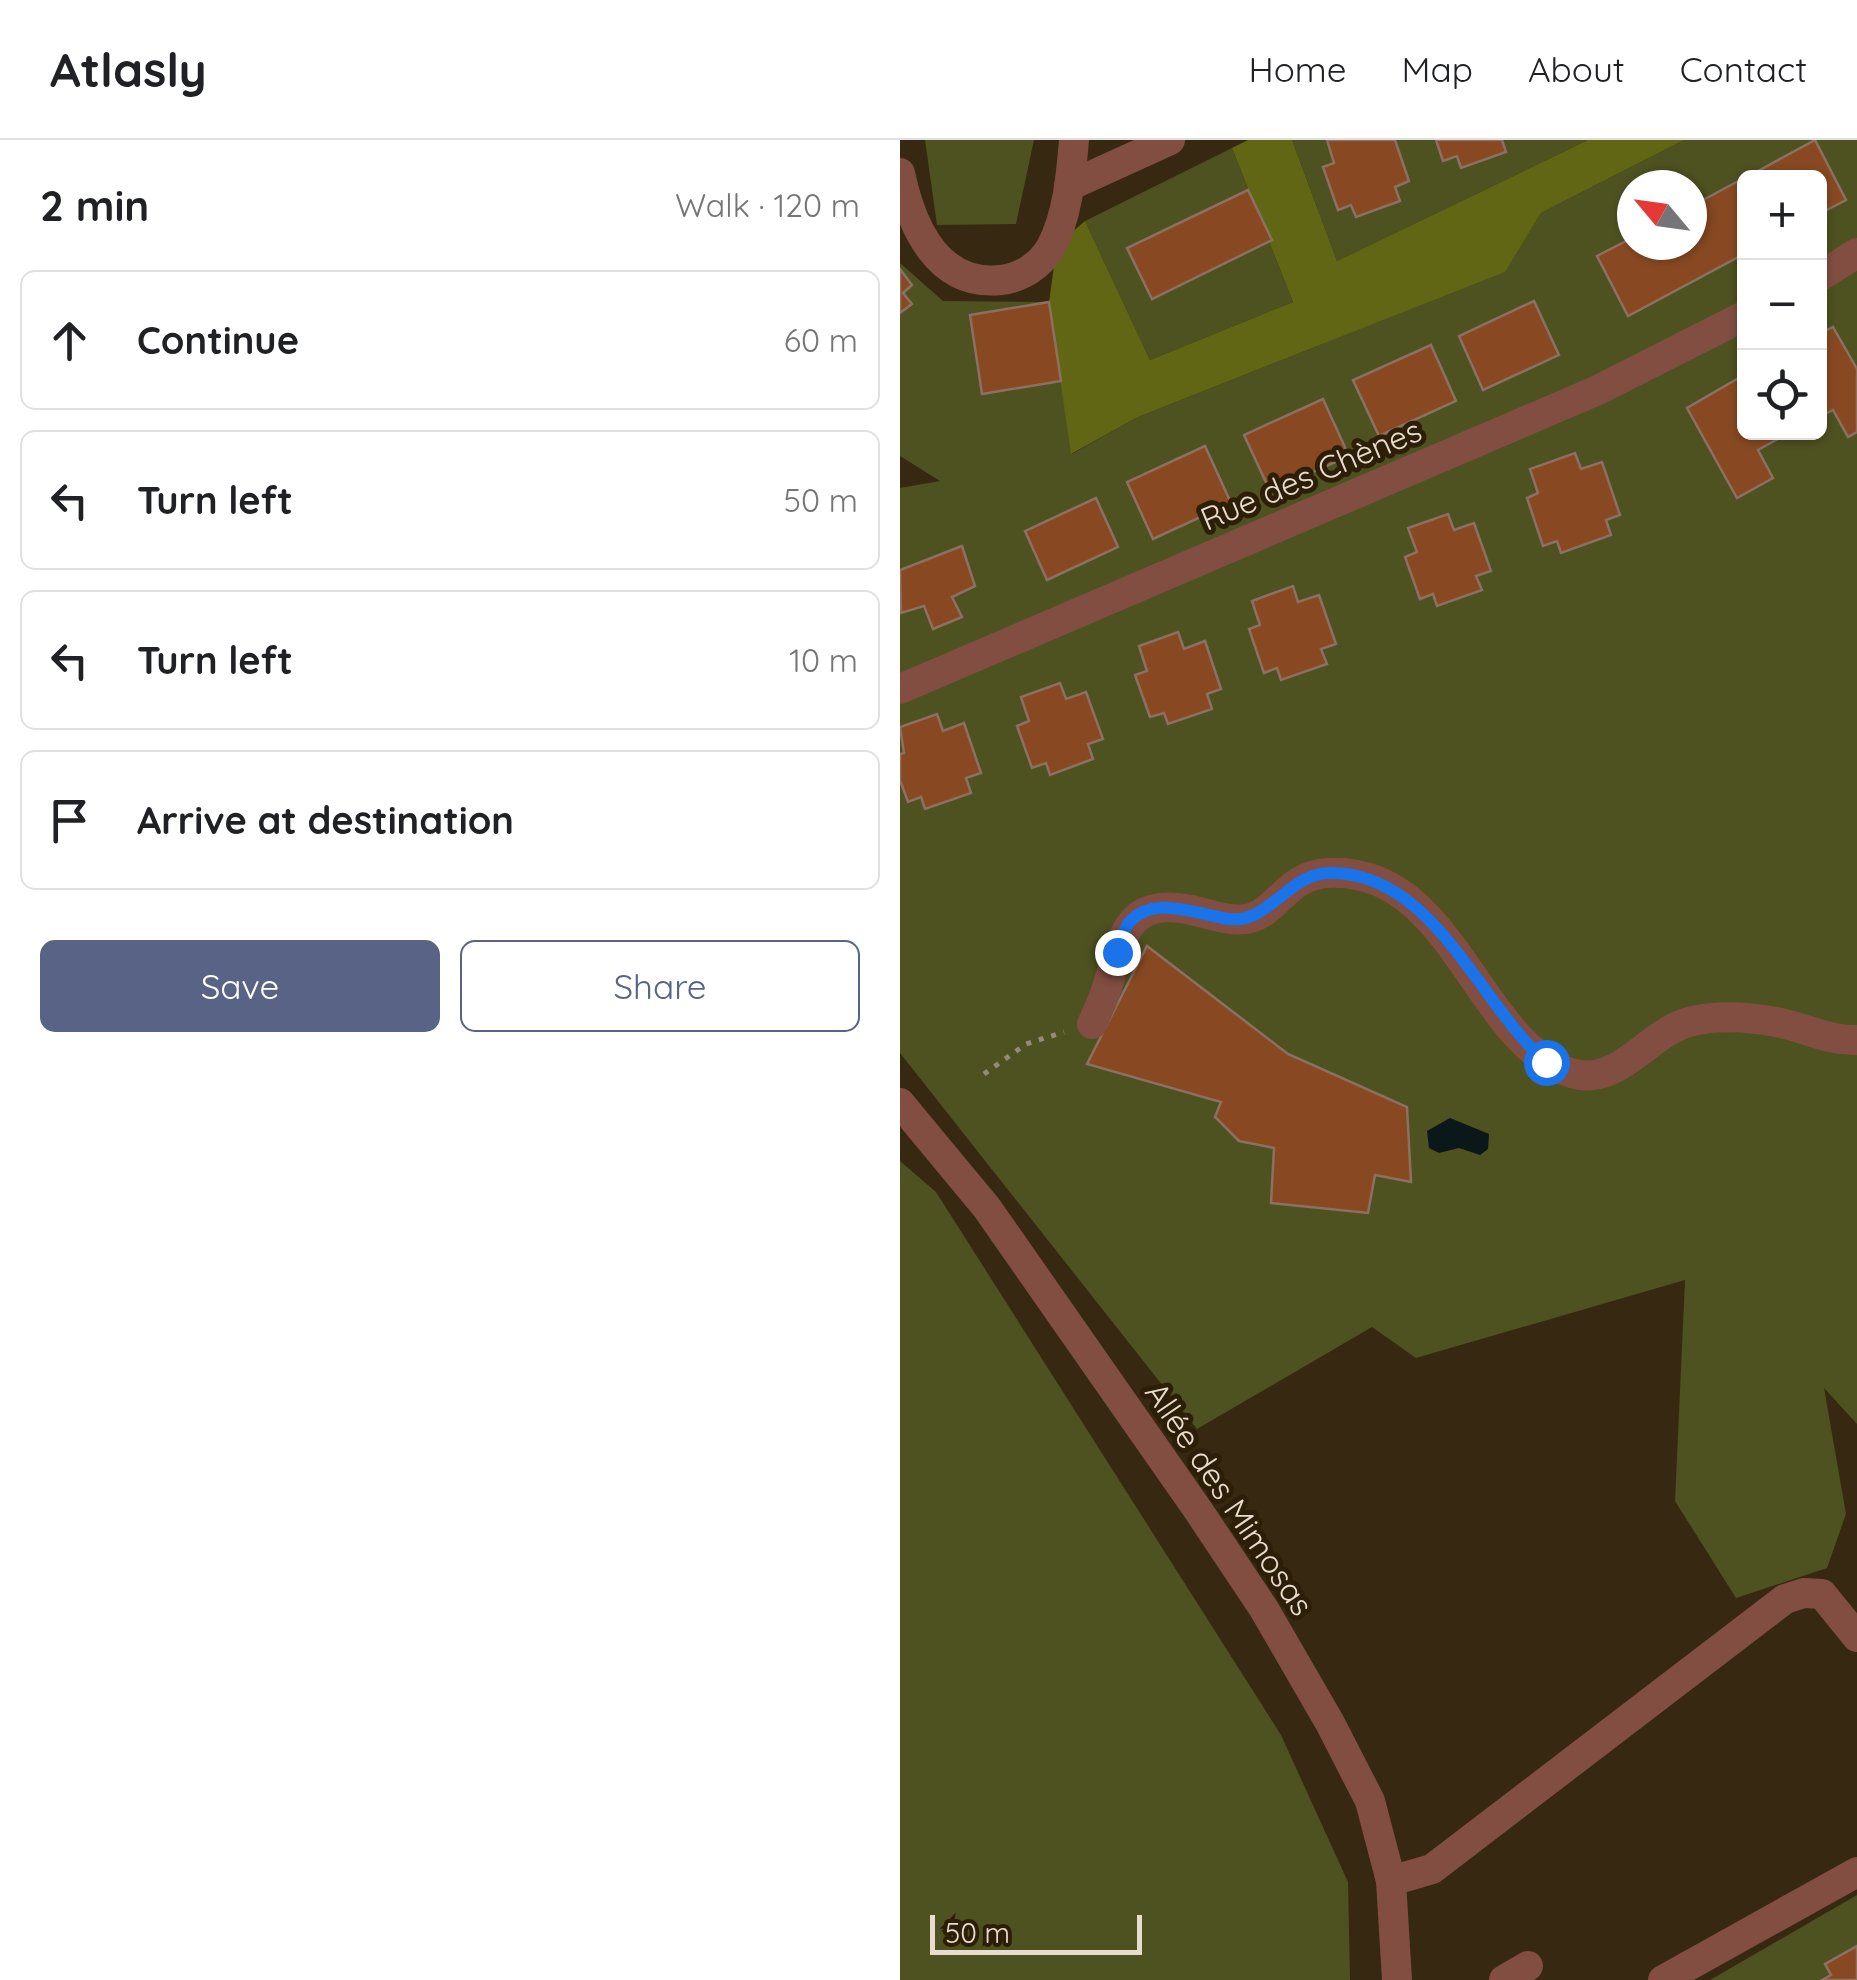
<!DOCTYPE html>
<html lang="en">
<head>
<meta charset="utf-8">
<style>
	body { margin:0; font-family:Quicksand,sans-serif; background:#f2f2f2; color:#202124 }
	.controls { position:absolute; right:30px; top:30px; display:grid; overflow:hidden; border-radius:15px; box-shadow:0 2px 8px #0004 }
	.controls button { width:90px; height:90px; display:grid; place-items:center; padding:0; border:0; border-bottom:2px solid #e0e0e0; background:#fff; color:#202124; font:50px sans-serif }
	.compass { position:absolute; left:717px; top:30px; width:90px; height:90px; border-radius:50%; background:#fff; box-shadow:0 2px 8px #0004; rotate:299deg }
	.scale { position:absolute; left:30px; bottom:25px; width:212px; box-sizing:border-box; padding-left:10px; border:5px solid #e7ddcf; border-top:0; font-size:28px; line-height:35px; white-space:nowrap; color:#e7ddcf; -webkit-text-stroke:8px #2d1e07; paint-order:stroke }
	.stop { position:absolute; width:30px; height:30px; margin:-22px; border:8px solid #1a73e8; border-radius:50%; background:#fff }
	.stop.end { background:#1a73e8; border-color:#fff; box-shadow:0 2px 10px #0008 }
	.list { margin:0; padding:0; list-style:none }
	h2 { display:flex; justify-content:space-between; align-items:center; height:130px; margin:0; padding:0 40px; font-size:42px }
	h2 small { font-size:32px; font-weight:400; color:#757577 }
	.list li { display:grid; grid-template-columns:65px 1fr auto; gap:30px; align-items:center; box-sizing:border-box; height:140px; margin:0 20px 20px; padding:0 20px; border:2px solid #e0e0e0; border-radius:15px }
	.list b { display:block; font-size:38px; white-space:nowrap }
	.list em { font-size:32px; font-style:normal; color:#757577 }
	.actions { display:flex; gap:20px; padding:30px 40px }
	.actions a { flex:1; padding:22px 0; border:2px solid #586386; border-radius:15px; text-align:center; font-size:35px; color:#586386 }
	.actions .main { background:#586386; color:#fff }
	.icon { flex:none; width:55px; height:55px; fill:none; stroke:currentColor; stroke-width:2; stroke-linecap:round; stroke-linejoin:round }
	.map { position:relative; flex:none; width:957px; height:1840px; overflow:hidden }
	header { display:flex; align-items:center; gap:60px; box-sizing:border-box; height:140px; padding:0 50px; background:#fff; border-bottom:2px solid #e0e0e0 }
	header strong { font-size:48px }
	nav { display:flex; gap:55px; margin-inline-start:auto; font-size:35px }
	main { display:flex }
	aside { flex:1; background:#fff }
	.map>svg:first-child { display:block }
	.green { fill:#4e5120; fill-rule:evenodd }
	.forest { fill:#616614 }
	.water { fill:#0a181a }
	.building { fill:#884922; stroke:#8c7061; stroke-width:2.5 }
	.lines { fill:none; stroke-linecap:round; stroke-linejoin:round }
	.path { stroke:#958977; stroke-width:5; stroke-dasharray:5 8; stroke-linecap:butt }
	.minor { stroke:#814e41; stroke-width:30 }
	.route { stroke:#1a73e8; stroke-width:12 }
	.labels { text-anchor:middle; stroke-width:10; stroke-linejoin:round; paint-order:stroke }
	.street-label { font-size:32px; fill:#e7ddcf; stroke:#2d1e07 }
</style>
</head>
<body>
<header>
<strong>Atlasly</strong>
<nav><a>Home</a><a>Map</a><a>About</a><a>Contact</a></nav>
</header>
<main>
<aside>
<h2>2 min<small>Walk · 120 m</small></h2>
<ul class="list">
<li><svg class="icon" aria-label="ahead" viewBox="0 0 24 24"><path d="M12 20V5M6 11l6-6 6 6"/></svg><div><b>Continue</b></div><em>60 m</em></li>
<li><svg class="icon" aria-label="left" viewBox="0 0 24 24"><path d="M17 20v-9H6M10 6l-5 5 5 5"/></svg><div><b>Turn left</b></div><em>50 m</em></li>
<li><svg class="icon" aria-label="left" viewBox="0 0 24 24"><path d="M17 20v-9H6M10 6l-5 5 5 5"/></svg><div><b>Turn left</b></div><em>10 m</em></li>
<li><svg class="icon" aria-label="arrive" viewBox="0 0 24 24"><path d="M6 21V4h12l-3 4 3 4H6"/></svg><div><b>Arrive at destination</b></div></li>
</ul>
<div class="actions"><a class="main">Save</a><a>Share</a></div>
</aside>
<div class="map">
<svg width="957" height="1840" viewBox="0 0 957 1840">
	<rect width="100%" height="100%" fill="#372811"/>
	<g class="green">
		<path d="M25,0H134L116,84L37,85Z"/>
		<path d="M392,0H688L437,121Z"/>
		<path d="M784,0H957V1284L924,1248L946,1374L927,1428L836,1458L775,1361L785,1140L516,1218L472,1187L297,1289L0,913V348L40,341L0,316V123L43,161L149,162L172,314L238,277L604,132L641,73ZM844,38H919V292H844ZM732,45H792V105H732Z"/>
		<path d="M332,8L393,162L250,220L185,81Z"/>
		<path d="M0,1021L36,1052L381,1595L448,1742L450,1840H0Z"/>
		<path d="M957,1755V1840H810Z"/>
	</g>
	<path class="forest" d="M348,0H392L437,121L688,0H784L641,73L605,132L238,277L171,314L149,162L157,105L185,81L250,220L393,162L332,8Z"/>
	<path class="water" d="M550,978L589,994L588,1009L580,1015L559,1008L539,1013L529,1008L527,991Z"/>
	<g class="building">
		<path d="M427,0H495L509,41L495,47L500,61L456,77L451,65L438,70L423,27L434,23Z"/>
		<path d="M536,0H602L606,12L561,28L557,16L543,21Z"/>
		<path d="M915,0L946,60L919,74V38H845Z"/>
		<path d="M844,38V114L728,176L697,116L732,98V105H792V66Z"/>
		<path d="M348,50L372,100L252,159L227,108Z"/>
		<path d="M0,129L12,145L3,153L12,164L0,173Z"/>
		<path d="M634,161L659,215L583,250L559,196Z"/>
		<path d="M149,162L161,241L82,254L70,175Z"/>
		<path d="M933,187L957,229V292L948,297L933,270L919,277V194Z"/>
		<path d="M531,205L556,261L479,296L453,240Z"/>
		<path d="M844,235V292L887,294L858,310L873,338L837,358L787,268Z"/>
		<path d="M423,259L449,316L370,351L344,295Z"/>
		<path d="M305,306L331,363L253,399L227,342Z"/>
		<path d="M675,313L681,329L702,322L720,375L706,380L711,395L661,413L657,401L643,406L627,358L638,353L630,329Z"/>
		<path d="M196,358L218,407L147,440L125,391Z"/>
		<path d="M548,374L554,390L574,383L591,431L576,436L582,450L537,466L533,454L520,459L505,417L517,412L508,388Z"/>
		<path d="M62,406L75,446L52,457L62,477L33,489L24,466L1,473L0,430Z"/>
		<path d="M393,446L398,462L419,455L436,504L421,509L427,524L381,540L377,528L364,533L349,489L360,485L352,461Z"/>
		<path d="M278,492L284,509L305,501L321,549L307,554L312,569L268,584L264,573L250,577L235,535L247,531L239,506Z"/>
		<path d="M160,543L166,559L186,552L203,599L188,604L193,619L150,635L146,623L132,628L117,586L129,581L121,557Z"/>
		<path d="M37,574L43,591L64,583L81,633L66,638L71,653L25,669L21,657L8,662L0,640V614L4,613L0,587Z"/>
		<path d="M247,806L388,914L507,967L511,1042L475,1035L468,1073L371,1063L374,1008L339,1001L315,977L321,962L187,924Z"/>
		<path d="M957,1806V1840H922L931,1835L925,1824Z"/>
	</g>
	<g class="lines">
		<path class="path" d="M84,934L126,904L164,892"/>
		<g class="minor">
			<path d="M0,33C11,85 37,147 101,140C121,138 141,125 151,107C168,75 171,35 174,0"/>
			<path d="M169,46L270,0"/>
			<path d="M919,137L957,113"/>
			<path d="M0,549L698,250L844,176"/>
			<path d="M192,884C198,870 205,856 209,841C223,792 230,757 291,770C310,774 332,783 351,778C379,769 388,735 428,733C553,726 576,903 671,933C720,948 749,890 793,881C819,875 849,877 876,882C904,887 928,901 957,900"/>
			<path d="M0,963L87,1068L298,1370L364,1469L430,1583L470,1661L491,1741L497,1840"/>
			<path d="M491,1741L532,1729L885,1459L904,1453L922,1454L957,1497"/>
			<path d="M604,1840L628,1826"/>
			<path d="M763,1840L957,1732"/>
		</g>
	</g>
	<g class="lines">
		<path class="route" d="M217,812C220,804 223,791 228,784C252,753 298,775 329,779C369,784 388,734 429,733C533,731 578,863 646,922"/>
	</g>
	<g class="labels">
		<g class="street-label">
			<text transform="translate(411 335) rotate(-23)" y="11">Rue des Chènes</text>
			<text transform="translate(329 1359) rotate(56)" y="11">Allée des Mimosas</text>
		</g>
	</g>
</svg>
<div class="controls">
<button>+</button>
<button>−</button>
<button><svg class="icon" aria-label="locate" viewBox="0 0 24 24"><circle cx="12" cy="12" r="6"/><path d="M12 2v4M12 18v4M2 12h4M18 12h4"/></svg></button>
</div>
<svg class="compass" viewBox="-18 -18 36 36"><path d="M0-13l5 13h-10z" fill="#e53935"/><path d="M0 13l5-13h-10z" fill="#757577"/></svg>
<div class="scale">50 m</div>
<div class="stop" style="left:646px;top:922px"></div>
<div class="stop end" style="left:217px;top:812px"></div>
</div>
</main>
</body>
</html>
